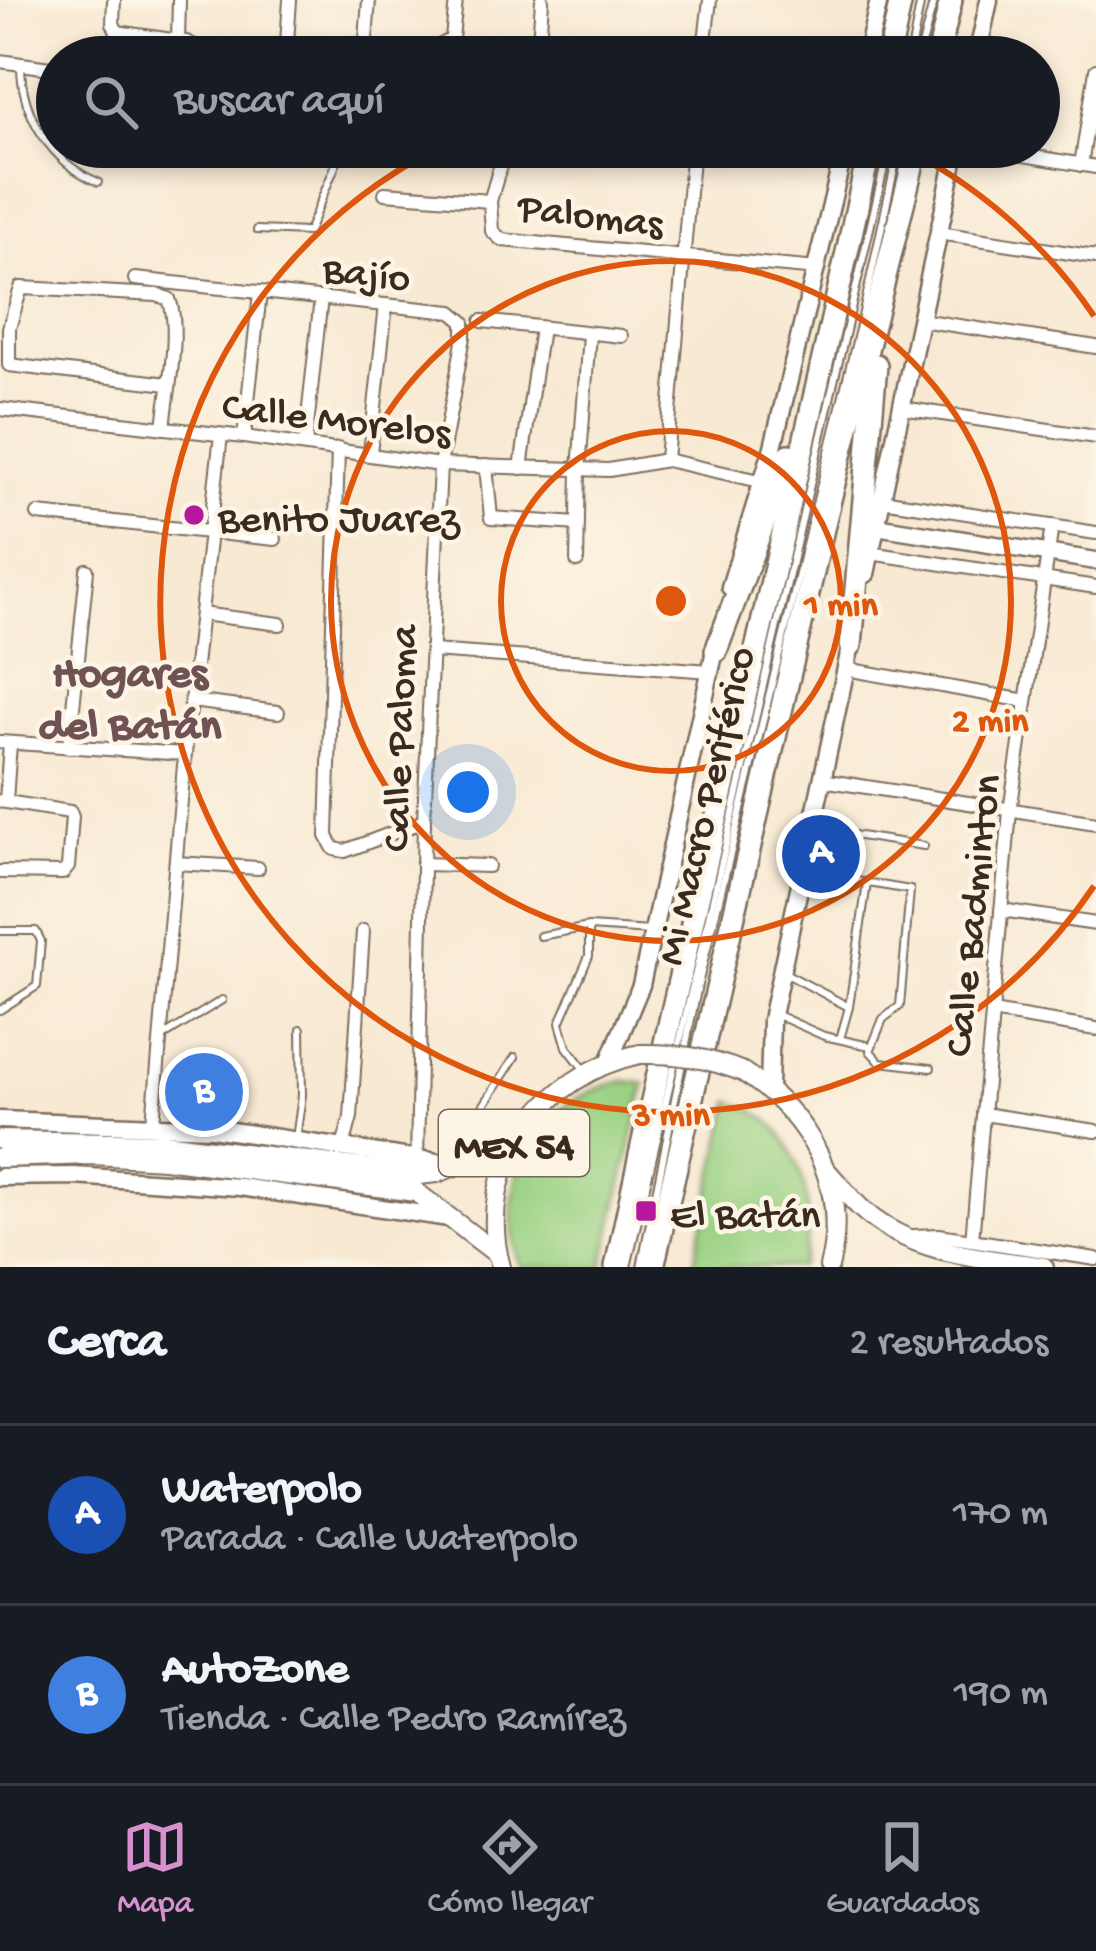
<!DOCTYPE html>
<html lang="es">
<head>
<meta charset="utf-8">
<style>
	body { margin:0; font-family:"Gochi Hand",sans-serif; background:#20242c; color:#f1f3f6 }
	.you { position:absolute; left:468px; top:792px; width:42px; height:42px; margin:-30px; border:9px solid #fff; border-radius:50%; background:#1a73e8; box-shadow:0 0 0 18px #1a73e833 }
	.badge { display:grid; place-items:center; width:78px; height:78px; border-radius:50%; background:#d690ce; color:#fff; font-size:39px; font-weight:700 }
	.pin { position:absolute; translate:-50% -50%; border:6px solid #fff; box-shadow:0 3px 12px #0006 }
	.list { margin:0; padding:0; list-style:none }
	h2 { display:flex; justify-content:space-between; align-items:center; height:156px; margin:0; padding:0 48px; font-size:51px }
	h2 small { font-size:39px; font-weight:400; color:#9ea1a6 }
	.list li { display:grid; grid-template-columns:78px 1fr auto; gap:36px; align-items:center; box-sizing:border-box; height:180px; padding:0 48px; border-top:3px solid #363941 }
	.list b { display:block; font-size:45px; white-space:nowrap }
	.list p { margin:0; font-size:39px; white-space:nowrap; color:#9ea1a6 }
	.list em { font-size:39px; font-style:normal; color:#9ea1a6 }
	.icon { flex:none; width:66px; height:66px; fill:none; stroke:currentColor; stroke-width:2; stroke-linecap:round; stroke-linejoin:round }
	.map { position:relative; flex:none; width:1096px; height:1267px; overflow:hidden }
	.search { position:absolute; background:#171b24; box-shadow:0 6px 18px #0003; left:36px; right:36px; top:36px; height:132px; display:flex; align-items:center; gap:30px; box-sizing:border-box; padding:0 42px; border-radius:66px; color:#9ea1a6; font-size:45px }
	.sheet { height:516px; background:#171b24 }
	nav { display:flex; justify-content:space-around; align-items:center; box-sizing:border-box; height:168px; border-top:3px solid #363941; background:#171b24; font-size:33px; color:#9ea1a6 }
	nav a { display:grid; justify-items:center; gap:6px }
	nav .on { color:#d690ce }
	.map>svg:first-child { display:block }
	.grass { fill:#9bd284; stroke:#6b7e51; stroke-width:3 }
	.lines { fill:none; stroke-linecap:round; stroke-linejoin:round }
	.lane-casing { stroke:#7d6d5d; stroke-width:10 }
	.street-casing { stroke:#7d6d5d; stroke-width:16 }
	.secondary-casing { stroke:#7d6d5d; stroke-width:21 }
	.primary-casing { stroke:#7d6d5d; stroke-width:22 }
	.highway-casing { stroke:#7d6d5d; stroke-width:26 }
	.lane { stroke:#fff; stroke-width:6 }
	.street { stroke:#fff; stroke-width:12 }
	.secondary { stroke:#fff; stroke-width:16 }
	.primary { stroke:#fff; stroke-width:18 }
	.highway { stroke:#fff; stroke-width:21 }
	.primary-bridge-casing { stroke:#7d6d5d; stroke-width:22; stroke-linecap:butt }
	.primary-bridge { stroke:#fff; stroke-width:18 }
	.ring { fill:none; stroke:#df570d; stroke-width:6 }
	.poi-dot { fill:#b5179e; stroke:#fcf5e5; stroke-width:4.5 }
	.labels { text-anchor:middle; stroke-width:9; stroke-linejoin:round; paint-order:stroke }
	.shield { fill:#fcf5e5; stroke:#75675a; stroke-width:3 }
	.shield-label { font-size:39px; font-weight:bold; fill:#3b2a1e }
	.street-label { font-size:42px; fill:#3b2a1e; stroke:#fcf5e5 }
	.poi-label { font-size:42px; fill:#3b2a1e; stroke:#fcf5e5; text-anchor:start }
	.neighbourhood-label { font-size:45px; font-weight:bold; fill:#705254; stroke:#fcf5e5 }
	.centre { fill:#df570d; stroke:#fcf5e5; stroke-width:6 }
	.ring-label { font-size:36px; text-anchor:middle; font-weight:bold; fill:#df570d; stroke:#fcf5e5; stroke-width:9; stroke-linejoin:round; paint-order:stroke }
</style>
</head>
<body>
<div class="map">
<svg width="1096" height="1267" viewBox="0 0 1096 1267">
	<rect width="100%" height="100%" fill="#fcf5e5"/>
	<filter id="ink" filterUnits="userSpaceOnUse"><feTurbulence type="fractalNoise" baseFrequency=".00833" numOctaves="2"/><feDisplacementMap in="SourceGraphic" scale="24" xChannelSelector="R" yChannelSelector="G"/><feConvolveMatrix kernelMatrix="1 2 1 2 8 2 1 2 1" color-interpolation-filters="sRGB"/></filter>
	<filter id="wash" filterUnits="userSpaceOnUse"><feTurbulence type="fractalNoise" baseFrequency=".004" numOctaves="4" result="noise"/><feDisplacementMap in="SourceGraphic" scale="48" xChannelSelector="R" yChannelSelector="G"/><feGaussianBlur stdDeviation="2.7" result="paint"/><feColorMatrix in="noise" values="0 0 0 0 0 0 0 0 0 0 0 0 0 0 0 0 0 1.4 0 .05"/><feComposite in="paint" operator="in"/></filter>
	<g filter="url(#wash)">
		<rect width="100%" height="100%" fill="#f8e9d3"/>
		<g class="grass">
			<path d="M625,1081L645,1084L603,1267H520C493,1180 534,1099 625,1081Z"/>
			<path d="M731,1101C745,1107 761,1113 772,1124C806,1159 817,1223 800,1267H693Z"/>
		</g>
	</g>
	<g filter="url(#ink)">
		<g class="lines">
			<g class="lane-casing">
				<g id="lane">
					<path d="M910,57L921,0"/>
					<path d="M919,57L934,0"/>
					<path d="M21,65C21,115 52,163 98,182"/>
					<path d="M257,230L308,232L343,147"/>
					<path d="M815,829L924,846"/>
					<path d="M833,877L910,890L900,1006L883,1019L870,1051L880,1062L931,1068"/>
					<path d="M589,927L651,931"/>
					<path d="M0,931H36L41,941L37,986L0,1010"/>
					<path d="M540,936L589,927V956L560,1023L567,1047L584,1069"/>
					<path d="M783,972L849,1007"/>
					<path d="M777,1015L824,1036L870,1046"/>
					<path d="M164,1036L222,1000"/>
					<path d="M840,1039L849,1007L867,883"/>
					<path d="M296,1139L302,1095L301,1029"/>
					<path d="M463,1160L473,1122L515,1057"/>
					<path d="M627,1267L889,147"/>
					<path d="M641,1267L698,985L862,317L899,147"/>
				</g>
			</g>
			<g class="street-casing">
				<g id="street">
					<path d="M114,0L113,23L117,32L186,42L217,57"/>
					<path d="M178,41L179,0"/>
					<path d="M286,57L290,0"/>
					<path d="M336,57L339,46L362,44L366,40L369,0"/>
					<path d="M429,57L432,50L452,39L456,0"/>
					<path d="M538,57L542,0"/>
					<path d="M703,57L710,0"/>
					<path d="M0,61L57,69"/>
					<path d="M506,147L490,201L492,231L502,240L818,269"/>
					<path d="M975,147L1096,167"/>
					<path d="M1081,165L1096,70"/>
					<path d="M385,193L490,201"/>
					<path d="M939,233L1096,257"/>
					<path d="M135,279L452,312L464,322V337L440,465L424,821L417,1160"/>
					<path d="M920,320L1096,347"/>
					<path d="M482,321L621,336"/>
					<path d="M902,408L1096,437"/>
					<path d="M0,409L244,437L440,465L609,470L666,460L760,481"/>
					<path d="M164,428C167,394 181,330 169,299L157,295L21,288L9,328V365L168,384"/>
					<path d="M244,437L260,293"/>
					<path d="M305,445L321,298"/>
					<path d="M338,449L327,836L334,849L345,851L424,821"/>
					<path d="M370,453L386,305"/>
					<path d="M666,460L693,147"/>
					<path d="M486,466L491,518L578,524"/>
					<path d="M521,468L541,328"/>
					<path d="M882,500L1096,533"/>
					<path d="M38,514L275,539"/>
					<path d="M870,553L1096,587"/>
					<path d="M577,561L579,470L589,334"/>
					<path d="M201,614L280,624"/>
					<path d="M432,651L711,671"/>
					<path d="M846,669L1026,701"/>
					<path d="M191,701L278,712"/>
					<path d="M0,742L185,754"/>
					<path d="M69,747L87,570"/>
					<path d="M822,780L1096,823"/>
					<path d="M0,801L70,812L72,817L68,867L63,873L0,872"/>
					<path d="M6,801L10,743"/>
					<path d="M176,863L258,868"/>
					<path d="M423,864L488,866"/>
					<path d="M1001,910L1096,924"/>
					<path d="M992,1012L1096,1029"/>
					<path d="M983,1114L1096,1131"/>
					<path d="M153,1123L185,754L221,435"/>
					<path d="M343,1147L351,1117L363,931"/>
					<path d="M914,1236L939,1235L1096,1259"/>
					<path d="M972,1240L1010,811L1052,526"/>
				</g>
			</g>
			<g class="secondary-casing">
				<g id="secondary">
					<path d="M866,57L879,0"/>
					<path d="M977,57L989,0"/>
					<path d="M876,526L1096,561"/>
					<path d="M866,574L957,147"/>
					<path d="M730,587L773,447L845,147"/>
					<path d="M609,1062L641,985L717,641"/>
					<path d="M769,1089L771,1020L853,635"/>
					<path d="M0,1120L212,1128L457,1165"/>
					<path d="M0,1177L74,1176L240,1187L449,1218"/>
				</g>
			</g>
			<g class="primary-casing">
				<g id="primary">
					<path d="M743,1072C810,1115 850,1186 829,1267"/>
					<path d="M0,1140L165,1143L419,1175L437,1173L515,1143"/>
					<path d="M0,1158L93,1155L164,1159L416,1192L497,1254"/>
					<path d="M826,1170C839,1184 851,1200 865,1212C913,1254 984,1258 1044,1267"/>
					<path d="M501,1267C473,1168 543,1074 640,1054"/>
				</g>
			</g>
			<g class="highway-casing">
				<g id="highway">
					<path d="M889,57L901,0"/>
					<path d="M938,57L951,0"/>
					<path d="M851,645L876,365"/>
					<path d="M716,651L789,455"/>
					<path d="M616,1267C695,892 790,521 870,147"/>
					<path d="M653,1267L825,520L917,147"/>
				</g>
			</g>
			<use href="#lane" class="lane"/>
			<use href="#street" class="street"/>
			<use href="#secondary" class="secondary"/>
			<use href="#primary" class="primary"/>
			<use href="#highway" class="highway"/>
			<g class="primary-bridge-casing">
				<path id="primary-bridge" d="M640,1054C678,1053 708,1058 743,1072"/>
			</g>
			<use href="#primary-bridge" class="primary-bridge"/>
		</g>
	</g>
	<g class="ring">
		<circle cx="671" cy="601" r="170"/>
		<circle cx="671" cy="601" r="340"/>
		<path d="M1094 886A510 510 0 1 1 436 149M906 149A510 510 0 0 1 1094 316"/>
	</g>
	<g class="poi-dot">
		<circle cx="194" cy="515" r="12"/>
		<rect x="634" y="1199" width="24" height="24" rx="6"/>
	</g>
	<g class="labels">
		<rect class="shield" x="439" y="1110" width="150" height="66" rx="9"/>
		<g class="shield-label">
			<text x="514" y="1157">MEX 54</text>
		</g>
		<g class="street-label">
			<text transform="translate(591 212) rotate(7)" y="15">Palomas</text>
			<text transform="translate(367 270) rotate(6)" y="15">Bajío</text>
			<text transform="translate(337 416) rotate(7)" y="15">Calle Morelos</text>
			<text transform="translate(396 738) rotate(-88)" y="15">Calle Paloma</text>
			<text transform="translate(702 805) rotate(-77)" y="15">Mi Macro Periférico</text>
			<text transform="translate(969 915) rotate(-84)" y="15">Calle Badminton</text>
		</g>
		<g class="poi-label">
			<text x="218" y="530">Benito Juarez</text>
			<text x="670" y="1226">El Batán</text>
		</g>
		<g class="neighbourhood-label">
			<text x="130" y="685">Hogares<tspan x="130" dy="52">del Batán</tspan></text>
		</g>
	</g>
	<circle cx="671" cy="601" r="18" class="centre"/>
	<g class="ring-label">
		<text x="841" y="614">1 min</text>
		<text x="990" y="730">2 min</text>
		<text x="671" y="1124">3 min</text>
	</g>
</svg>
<div class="you"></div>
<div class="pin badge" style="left:821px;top:854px;background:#1a4fb4">A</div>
<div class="pin badge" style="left:204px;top:1092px;background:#3f7fe0">B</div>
<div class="search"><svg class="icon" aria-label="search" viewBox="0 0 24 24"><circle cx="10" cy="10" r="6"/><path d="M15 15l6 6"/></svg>Buscar aquí</div>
</div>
<section class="sheet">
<h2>Cerca<small>2 resultados</small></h2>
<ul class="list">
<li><span class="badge" style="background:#1a4fb4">A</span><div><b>Waterpolo</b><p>Parada · Calle Waterpolo</p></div><em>170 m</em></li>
<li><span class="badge" style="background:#3f7fe0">B</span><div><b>AutoZone</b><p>Tienda · Calle Pedro Ramírez</p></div><em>190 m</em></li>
</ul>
</section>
<nav>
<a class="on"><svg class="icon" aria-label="map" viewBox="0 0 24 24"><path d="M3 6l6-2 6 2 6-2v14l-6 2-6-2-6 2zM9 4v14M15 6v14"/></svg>Mapa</a>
<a><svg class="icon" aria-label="directions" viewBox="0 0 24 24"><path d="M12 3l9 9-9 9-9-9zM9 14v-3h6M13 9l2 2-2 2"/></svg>Cómo llegar</a>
<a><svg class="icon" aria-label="saved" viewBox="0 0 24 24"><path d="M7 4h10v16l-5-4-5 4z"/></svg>Guardados</a>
</nav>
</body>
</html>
